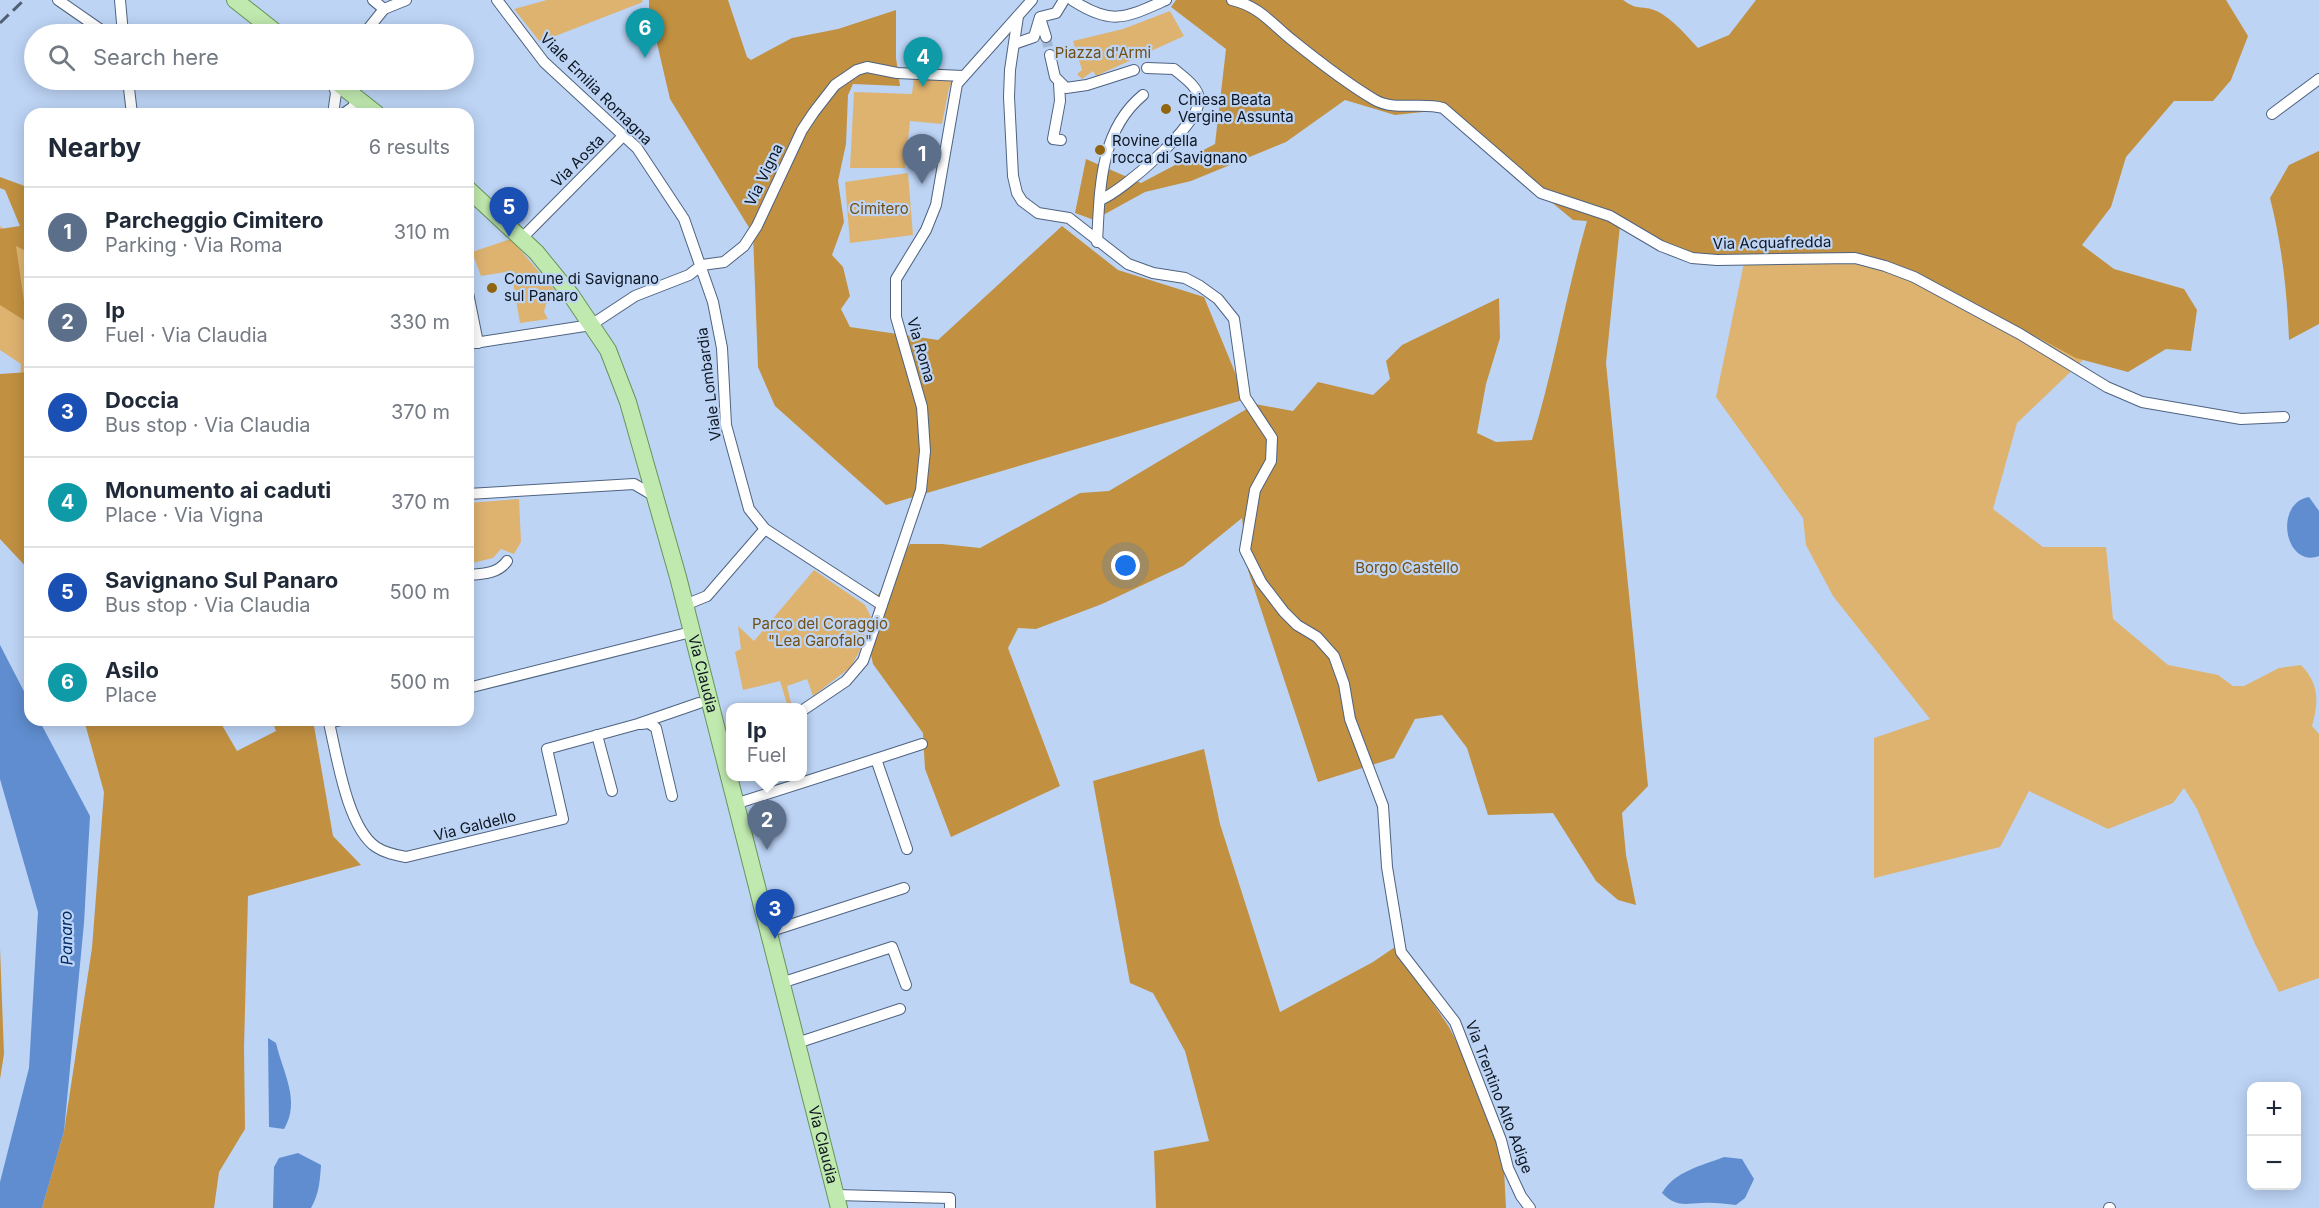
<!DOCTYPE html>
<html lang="en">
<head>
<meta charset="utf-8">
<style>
	body { margin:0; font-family:Inter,sans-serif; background:#f6f6f7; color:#1f2937 }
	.controls { position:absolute; right:18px; bottom:18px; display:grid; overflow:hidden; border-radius:12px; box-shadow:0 3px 15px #0003 }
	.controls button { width:54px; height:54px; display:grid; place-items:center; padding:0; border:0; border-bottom:2px solid #e0e1e3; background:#fff; color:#1f2937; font:30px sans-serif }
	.you { position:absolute; left:1126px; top:566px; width:21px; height:21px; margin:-15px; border:4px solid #fff; border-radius:50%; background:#1a73e8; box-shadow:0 0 0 9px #1a73e833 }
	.badge { display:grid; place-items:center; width:39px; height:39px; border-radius:50%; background:#91650f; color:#fff; font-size:20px; font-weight:700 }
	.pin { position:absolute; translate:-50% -50px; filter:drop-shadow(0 2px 3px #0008) }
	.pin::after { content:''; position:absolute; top:32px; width:21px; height:18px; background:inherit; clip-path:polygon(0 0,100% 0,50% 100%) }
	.popup { position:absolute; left:726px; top:703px; width:81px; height:78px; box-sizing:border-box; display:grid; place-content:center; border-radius:12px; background:#fff; filter:drop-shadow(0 2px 4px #0005); font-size:20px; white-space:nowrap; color:#747a83 }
	.popup b { font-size:22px; color:#1f2937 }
	.popup::after { content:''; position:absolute; left:50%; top:100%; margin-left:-12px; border:12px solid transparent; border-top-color:#fff }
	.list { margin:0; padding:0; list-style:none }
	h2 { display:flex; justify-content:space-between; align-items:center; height:78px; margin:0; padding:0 24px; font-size:26px }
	h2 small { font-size:20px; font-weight:400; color:#747a83 }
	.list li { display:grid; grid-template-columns:39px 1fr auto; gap:18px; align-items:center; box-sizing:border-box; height:90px; padding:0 24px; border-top:2px solid #e0e1e3 }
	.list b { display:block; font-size:22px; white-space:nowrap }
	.list p { margin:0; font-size:20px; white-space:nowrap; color:#747a83 }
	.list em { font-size:20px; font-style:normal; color:#747a83 }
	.icon { flex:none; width:33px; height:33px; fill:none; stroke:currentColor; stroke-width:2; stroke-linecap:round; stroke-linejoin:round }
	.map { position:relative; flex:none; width:2319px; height:1208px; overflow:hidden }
	.search { position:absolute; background:#fff; box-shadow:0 3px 15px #0003; left:24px; top:24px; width:450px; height:66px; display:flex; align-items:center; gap:15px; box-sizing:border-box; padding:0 21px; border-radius:33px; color:#747a83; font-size:22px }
	.panel { position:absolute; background:#fff; box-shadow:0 3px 15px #0003; left:24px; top:108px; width:450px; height:618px; border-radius:18px }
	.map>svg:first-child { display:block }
	.green { fill:#deb370 }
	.forest { fill:#c19041 }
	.water { fill:#5f8dcf }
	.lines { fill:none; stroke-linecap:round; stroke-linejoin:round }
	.street-tunnel { stroke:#a3b7d5; stroke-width:10; stroke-dasharray:10 5; stroke-linecap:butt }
	.street-casing { stroke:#4f6380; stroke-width:12 }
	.primary-casing { stroke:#66955b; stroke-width:18 }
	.street { stroke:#fff; stroke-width:10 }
	.primary { stroke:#c0e9af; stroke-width:16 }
	.rail { stroke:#515f73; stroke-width:3; stroke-dasharray:12 6; stroke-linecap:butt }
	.poi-dot { fill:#91650f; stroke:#bdd4f5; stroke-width:2 }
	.labels { text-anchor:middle; stroke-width:4.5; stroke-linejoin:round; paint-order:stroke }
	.park-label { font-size:15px; fill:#714f13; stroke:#bdd4f5 }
	.street-label { font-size:15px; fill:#0d1521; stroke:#bdd4f5 }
	.poi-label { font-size:15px; fill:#0d1521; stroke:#bdd4f5; text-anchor:start }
	.water-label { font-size:16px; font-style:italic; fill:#002b66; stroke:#bdd4f5 }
</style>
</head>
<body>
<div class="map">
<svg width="2319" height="1208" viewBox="0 0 2319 1208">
	<rect width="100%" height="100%" fill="#bdd4f5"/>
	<g class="green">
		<path d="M547,0H642L643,2L540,42L514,9Z"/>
		<path d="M1170,11L1184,36L1096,76L1093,71L1082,79L1077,74L1082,70L1073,41L1123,29Z"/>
		<path d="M914,77L955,79L949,88L942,124L910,121L905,168H850L854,92L912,94Z"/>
		<path d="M908,173L913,235L850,243L845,182Z"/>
		<path d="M0,226L12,236L30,230V447L17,427L21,364L0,350Z"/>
		<path d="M511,239L562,299H554L546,304L544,312L548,319L520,323L511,271L481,276L472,252Z"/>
		<path d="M1788,254L1872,259L1955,293L2083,360L2017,423L1993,509L2043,547H2106L2113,619L2168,665L2218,675L2233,686H2244L2279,668L2301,665C2319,683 2319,702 2312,726L2319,734V978L2279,992L2255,944L2197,809L2184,788L2173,803L2108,829L2029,791L2000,847L1874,878V738L1930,719L1833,596L1806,545L1803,518L1716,397L1745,258Z"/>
		<path d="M519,499L521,542L514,554L501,549L493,558L468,564V503Z"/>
		<path d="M814,570L865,605L872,619L867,637L851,667L813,696L807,679L787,686L792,707H788L780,681L743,690L735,652L741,649L738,626L754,641Z"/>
	</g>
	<g class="forest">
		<path d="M649,0H728L747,57L751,60L792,38L838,29L896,10V58L900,86L853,84L848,95L846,144L838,181L844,222L832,255L843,267L850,296L841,309L850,327L938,340L1062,226L1118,270L1204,297L1246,399L886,505L775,406L758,367L753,234L670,99L649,9Z"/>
		<path d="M1176,0H1623C1638,11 1640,5 1654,10C1670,16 1686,35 1698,48L1729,35L1756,0H2226L2248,36L2231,80L2213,101H2174L2126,157L2111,207L2082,245L2114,269L2184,289L2197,310L2191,351L2166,349L2128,372L2076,358L1955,293L1872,259L1788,254L1688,262L1620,225L1606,363L1648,786L1622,813L1626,855L1636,905L1618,900L1596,881L1553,813L1488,815L1467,748L1442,715L1415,719L1394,758L1318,782L1248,570L1242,518L1183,566L1102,604L1036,629L1018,628L1008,648L1060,786L951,837L925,769L923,733L873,664L867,637L878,595L910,544H942L980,548L1080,493L1109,491L1255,404L1293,411L1318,382L1373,395L1390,379L1386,361L1402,345L1499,298L1500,338L1486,384L1477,433L1496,442L1532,440C1554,368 1566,294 1587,221L1573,220L1441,110L1395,115L1345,100L1286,142L1191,181L1145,192L1094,220L1075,213L1086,159L1141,183L1215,144L1226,49L1171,7Z"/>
		<path d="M2319,151V324L2289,340C2287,291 2282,245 2270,198L2289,165Z"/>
		<path d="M0,177L30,188V253L16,246L27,322L0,305V229L20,226L5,190L0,188Z"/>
		<path d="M30,372V571L0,539V374Z"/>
		<path d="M84,720H219L237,751L276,731L272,720H313L333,836L361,865L248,896L244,1047L245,1129L219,1172L214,1208H42L64,1131L92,948L104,792Z"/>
		<path d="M1204,749L1220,824L1280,1012L1373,962L1395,947L1449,1027L1502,1132L1506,1208H1156L1154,1151L1209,1141L1185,1051L1153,993L1130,983L1093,781Z"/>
		<path d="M0,948L4,1054L0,1079Z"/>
	</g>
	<g class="water">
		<path d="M2309,497L2319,511V556C2285,569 2273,503 2309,497Z"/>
		<path d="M0,645L30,703V720H39L90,816L84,923L64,1131L42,1208H0V1182L29,1068L38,912L0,779Z"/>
		<path d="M268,1038L276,1043C283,1073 301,1101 284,1129L269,1127Z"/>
		<path d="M298,1153L321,1165C320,1180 319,1194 311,1208H273L274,1167L279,1158Z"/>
		<path d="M1724,1157L1742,1159L1754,1179L1745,1198L1736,1205C1725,1204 1713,1202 1702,1203C1684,1204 1676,1207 1662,1193C1675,1171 1701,1166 1724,1157Z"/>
	</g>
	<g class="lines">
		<path class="street-tunnel" d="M1046,37L1050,55"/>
		<g class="street-casing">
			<g id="street">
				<path d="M58,0L107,34"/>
				<path d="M120,0L123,34"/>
				<path d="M373,0L384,9"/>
				<path d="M497,0L544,62L637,148L684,219L713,302L722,348L726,425L749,509L765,529L882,605"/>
				<path d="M1072,0C1112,26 1125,18 1166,0"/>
				<path d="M1232,0C1259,6 1272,24 1292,40C1318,61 1346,83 1375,100C1394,111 1422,102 1443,108L1541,193L1610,216L1661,246L1692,258L1717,260L1855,258L1885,266L1914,277L2020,334L2107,387L2142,402L2241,419L2284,417"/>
				<path d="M1018,16L1010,70L1009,97L1013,176L1017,193L1022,201L1038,213L1069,218L1128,264L1153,273L1185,278L1200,286L1218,299L1234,319L1245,397L1272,438L1271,461L1255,490L1245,550L1261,582L1284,612L1297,625L1317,637L1334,656L1344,684L1350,719L1383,806L1387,867L1401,952L1455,1022L1501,1140L1508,1168L1521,1196L1530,1208"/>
				<path d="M1040,18L1046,37"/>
				<path d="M364,34L384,9L406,0"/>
				<path d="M1014,44L1034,37L1040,17L1056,13L1064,0"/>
				<path d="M1050,55L1055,77L1066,88L1087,85L1134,70"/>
				<path d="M128,80L132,114"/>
				<path d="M332,80L336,93L333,114"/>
				<path d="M1059,83L1060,101L1053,139L1061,140"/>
				<path d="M343,114L353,107L357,98"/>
				<path d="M2272,114L2319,79"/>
				<path d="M1100,200C1123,191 1199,125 1199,100C1199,87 1183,77 1174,69L1147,68"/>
				<path d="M527,233L624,135"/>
				<path d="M1097,242C1100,190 1099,131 1143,95"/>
				<path d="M468,293L478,343"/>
				<path d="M468,344L591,325L635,296L689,275L702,265L724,262L744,246L757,226L802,130L814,112L835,85L857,70L867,67L897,73L963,76"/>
				<path d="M468,494L634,484L656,497"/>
				<path d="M468,575C482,574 498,574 507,561"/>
				<path d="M685,605L707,596L765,529"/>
				<path d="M468,688L691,632"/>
				<path d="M803,710L846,681L863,661L921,490L925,451L922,407L896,317V279L926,230L936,205L957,84L1032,0"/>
				<path d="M341,720L329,723C337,756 347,827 376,847C385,853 395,855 406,857L563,819L547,749L638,724L699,703"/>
				<path d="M641,724L649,723L656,728L672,796"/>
				<path d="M597,735L612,791"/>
				<path d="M876,759L922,744"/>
				<path d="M735,804L876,759L907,849"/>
				<path d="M768,932L904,888"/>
				<path d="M781,983L892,947L906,985"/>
				<path d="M797,1043L900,1009"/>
				<path d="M836,1195L950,1198V1208"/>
				<path d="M2109,1208H2110"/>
			</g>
		</g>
		<g class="primary-casing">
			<g id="primary">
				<path d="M235,0L278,34"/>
				<path d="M334,80L377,114"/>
				<path id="s1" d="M468,189L536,252L571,295L608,350L628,402L678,577L839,1208"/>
			</g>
		</g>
		<use href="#street" class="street"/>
		<use href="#primary" class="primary"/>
		<path class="rail" d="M0,23L24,0"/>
	</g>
	<g class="poi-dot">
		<circle cx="1166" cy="109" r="6"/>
		<circle cx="1100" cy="150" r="6"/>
		<circle cx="492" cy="288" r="6"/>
	</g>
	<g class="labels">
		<g class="park-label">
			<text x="1103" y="58">Piazza d'Armi</text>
			<text x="879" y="214">Cimitero</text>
			<text x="1407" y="573">Borgo Castello</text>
			<text x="820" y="629">Parco del Coraggio<tspan x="820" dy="17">"Lea Garofalo"</tspan></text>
		</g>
		<g class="street-label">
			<text transform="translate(596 89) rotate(45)" y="5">Viale Emilia Romagna</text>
			<text transform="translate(578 161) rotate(-45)" y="5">Via Aosta</text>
			<text transform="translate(764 175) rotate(-64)" y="5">Via Vigna</text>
			<text transform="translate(1772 243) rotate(-1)" y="5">Via Acquafredda</text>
			<text transform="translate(921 350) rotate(74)" y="5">Via Roma</text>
			<text transform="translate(709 384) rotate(-97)" y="5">Viale Lombardia</text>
			<text dy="5" stroke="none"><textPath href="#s1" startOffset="552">Via Claudia</textPath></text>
			<text transform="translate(475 826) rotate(-14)" y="5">Via Galdello</text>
			<text transform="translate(1499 1097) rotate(69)" y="5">Via Trentino Alto Adige</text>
			<text dy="5" stroke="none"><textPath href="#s1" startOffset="1038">Via Claudia</textPath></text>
		</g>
		<g class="poi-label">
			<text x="1178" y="105">Chiesa Beata<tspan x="1178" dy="17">Vergine Assunta</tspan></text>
			<text x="1112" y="146">Rovine della<tspan x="1112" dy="17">rocca di Savignano</tspan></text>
			<text x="504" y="284">Comune di Savignano<tspan x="504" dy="17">sul Panaro</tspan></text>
		</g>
		<g class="water-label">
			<text transform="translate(66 938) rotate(-91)" y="6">Panaro</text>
		</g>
	</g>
</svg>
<div class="controls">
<button>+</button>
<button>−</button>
</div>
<div class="you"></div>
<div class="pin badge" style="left:922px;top:184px;background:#5c6f8a">1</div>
<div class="pin badge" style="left:767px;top:850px;background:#5c6f8a">2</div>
<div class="popup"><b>Ip</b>Fuel</div>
<div class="pin badge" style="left:775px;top:939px;background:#1a4fb4">3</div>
<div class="pin badge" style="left:923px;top:87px;background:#0f9aa8">4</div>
<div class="pin badge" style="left:509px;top:237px;background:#1a4fb4">5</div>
<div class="pin badge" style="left:645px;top:58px;background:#0f9aa8">6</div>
<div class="search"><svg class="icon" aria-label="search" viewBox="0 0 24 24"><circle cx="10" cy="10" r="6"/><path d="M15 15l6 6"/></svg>Search here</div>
<section class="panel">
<h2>Nearby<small>6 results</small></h2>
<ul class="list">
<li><span class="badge" style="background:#5c6f8a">1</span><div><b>Parcheggio Cimitero</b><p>Parking · Via Roma</p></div><em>310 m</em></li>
<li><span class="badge" style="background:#5c6f8a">2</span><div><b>Ip</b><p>Fuel · Via Claudia</p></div><em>330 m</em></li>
<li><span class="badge" style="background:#1a4fb4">3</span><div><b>Doccia</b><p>Bus stop · Via Claudia</p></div><em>370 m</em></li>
<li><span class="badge" style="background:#0f9aa8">4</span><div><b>Monumento ai caduti</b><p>Place · Via Vigna</p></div><em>370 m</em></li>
<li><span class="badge" style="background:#1a4fb4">5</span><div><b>Savignano Sul Panaro</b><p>Bus stop · Via Claudia</p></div><em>500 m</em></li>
<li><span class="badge" style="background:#0f9aa8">6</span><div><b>Asilo</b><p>Place</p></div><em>500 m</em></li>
</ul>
</section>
</div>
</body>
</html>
